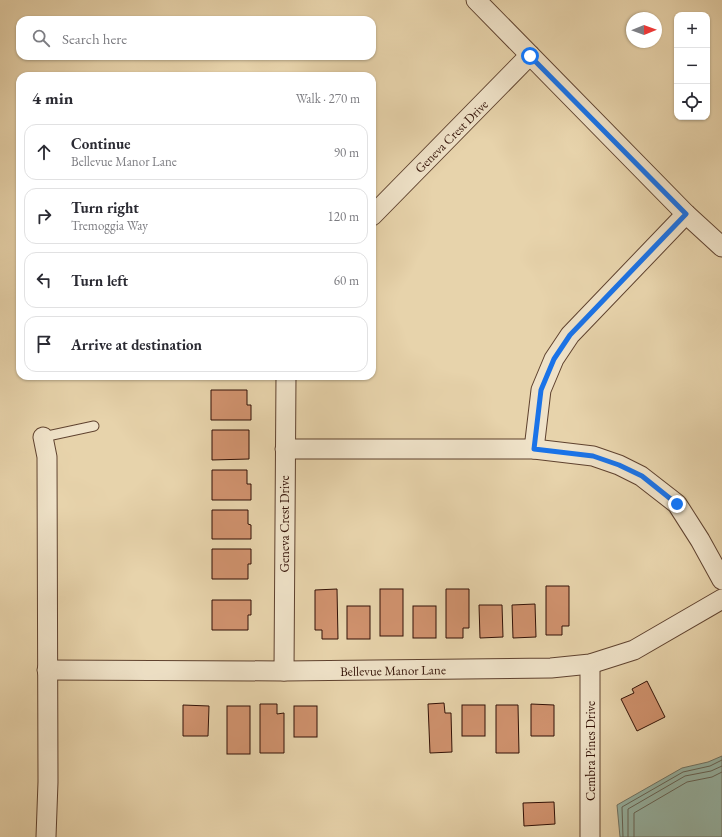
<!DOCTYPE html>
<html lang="en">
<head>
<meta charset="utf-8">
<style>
	body { margin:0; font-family:"EB Garamond",serif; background:#f7f7f7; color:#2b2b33 }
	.controls { position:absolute; right:12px; top:12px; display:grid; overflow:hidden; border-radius:8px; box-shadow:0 1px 3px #0004 }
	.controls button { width:36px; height:36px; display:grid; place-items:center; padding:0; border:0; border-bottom:1px solid #e1e1e2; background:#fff; color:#2b2b33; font:20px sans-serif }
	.compass { position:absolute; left:626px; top:12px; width:36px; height:36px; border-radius:50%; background:#fff; box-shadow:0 1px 3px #0004; rotate:89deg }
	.stop { position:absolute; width:12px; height:12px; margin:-9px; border:3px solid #1a73e8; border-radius:50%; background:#fff }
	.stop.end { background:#1a73e8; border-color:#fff; box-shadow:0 1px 4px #0008 }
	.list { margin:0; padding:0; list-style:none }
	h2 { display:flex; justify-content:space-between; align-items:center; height:52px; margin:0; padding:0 16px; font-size:17px }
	h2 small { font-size:13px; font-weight:400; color:#7c7c81 }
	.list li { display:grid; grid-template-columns:26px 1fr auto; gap:12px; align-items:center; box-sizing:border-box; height:56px; margin:0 8px 8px; padding:0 8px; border:1px solid #e1e1e2; border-radius:12px }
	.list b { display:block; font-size:15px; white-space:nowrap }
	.list p { margin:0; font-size:13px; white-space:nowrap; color:#7c7c81 }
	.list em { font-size:13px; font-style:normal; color:#7c7c81 }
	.icon { flex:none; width:22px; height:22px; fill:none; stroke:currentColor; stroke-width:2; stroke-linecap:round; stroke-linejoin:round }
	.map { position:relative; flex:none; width:722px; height:837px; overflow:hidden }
	.search { position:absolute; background:#fff; box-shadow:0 1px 3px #0004; left:16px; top:16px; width:360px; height:44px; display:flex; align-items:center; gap:10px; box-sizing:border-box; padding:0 14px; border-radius:12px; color:#7c7c81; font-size:15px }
	.panel { position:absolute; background:#fff; box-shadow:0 1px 3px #0004; left:16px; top:72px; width:360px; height:308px; border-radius:12px }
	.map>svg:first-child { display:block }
	.water { fill:#97b8aa; stroke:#6f7568 }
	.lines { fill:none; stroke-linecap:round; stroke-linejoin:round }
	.shore { stroke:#646458; stroke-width:1 }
	.building { fill:#d0926e; stroke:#321106 }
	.service-casing { stroke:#5f422f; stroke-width:11 }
	.minor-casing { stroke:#5f422f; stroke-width:21 }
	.service { stroke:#efe2c8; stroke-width:9 }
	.minor { stroke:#efe2c8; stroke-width:19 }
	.route { stroke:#1a73e8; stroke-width:5 }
	.labels { text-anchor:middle; stroke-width:3.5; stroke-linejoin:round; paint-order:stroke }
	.street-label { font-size:13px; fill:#321106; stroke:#efe2c8 }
</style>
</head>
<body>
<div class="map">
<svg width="722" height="837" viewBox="0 0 722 837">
	<rect width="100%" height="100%" fill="#e7d3ab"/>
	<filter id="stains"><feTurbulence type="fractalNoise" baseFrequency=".005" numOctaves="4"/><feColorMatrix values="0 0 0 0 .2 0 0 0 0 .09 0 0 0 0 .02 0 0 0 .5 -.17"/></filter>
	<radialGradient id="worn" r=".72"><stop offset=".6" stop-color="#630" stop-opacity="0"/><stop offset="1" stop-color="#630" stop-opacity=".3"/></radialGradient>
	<path class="water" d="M722,756V837H620L617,805L682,768L708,762Z"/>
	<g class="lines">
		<g class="shore">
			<path d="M623,837L622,807L683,772L710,766L722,760"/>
			<path d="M628,837V809L685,776L711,771L722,766"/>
			<path d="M634,837V813L687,782L712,777L722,772"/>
		</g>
	</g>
	<g class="building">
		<path d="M211,390H247V405H251V420H211Z"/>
		<path d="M212,430H249V459L212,460Z"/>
		<path d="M212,470H247V484H251V500H212Z"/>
		<path d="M212,510H248V524L251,525V539H212Z"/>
		<path d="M212,549H251V564H248V579H212Z"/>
		<path d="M546,586H569V626H562V635H546Z"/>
		<path d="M337,589L338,639H322V630H315V590Z"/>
		<rect x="380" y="589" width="23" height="47"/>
		<path d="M446,589H469V628H463V638H446Z"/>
		<path d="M212,600H251V615H248V630H212Z"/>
		<path d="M535,604L536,637L513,638L512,605Z"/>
		<path d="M479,605H502L503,637L480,638Z"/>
		<rect x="347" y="606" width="23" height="33"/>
		<rect x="413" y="606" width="23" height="32"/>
		<path d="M647,681L665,717L637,731L621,699L634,693L632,689Z"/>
		<path d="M444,703L445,713H451L452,752L430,753L428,704Z"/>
		<path d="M260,704H277V714L284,713V753H260Z"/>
		<path d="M531,704L554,705V736H531Z"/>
		<path d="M183,705L209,706L208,736H183Z"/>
		<rect x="462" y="705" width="23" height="31"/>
		<path d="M496,705H518L519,753H496Z"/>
		<rect x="227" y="706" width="23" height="48"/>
		<rect x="294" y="706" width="23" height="31"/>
		<path d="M554,802L555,824L524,826L523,803Z"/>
	</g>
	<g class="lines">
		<g class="service-casing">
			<path id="service" d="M43,437L94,426"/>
		</g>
		<g class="minor-casing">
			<g id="minor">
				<path d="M476,0L686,214L722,247"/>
				<path d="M372,216L530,55"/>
				<path d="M43,437L47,457L48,782L46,837"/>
				<path d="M285,449H534L593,456L619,465L641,476L677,504L700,540L722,580"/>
				<path d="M534,449L541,390L554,359L570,335L686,214"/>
				<path d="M590,664V837"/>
				<path d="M47,670L284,671L551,668L590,664L634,650L722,599"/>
				<path d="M284,671L286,376"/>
			</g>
		</g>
		<use href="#service" class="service"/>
		<use href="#minor" class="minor"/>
	</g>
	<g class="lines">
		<path class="route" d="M530,56L686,214L570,335L554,359L541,390L534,449L593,456L619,465L642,476L677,504"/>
	</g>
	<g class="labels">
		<g class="street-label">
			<text transform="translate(451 136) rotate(-45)" y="5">Geneva Crest Drive</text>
			<text transform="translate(284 524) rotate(-90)" y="5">Geneva Crest Drive</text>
			<text transform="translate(393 670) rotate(-1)" y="5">Bellevue Manor Lane</text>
			<text transform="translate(590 751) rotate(-90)" y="5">Cembra Pines Drive</text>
		</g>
	</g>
	<rect width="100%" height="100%" filter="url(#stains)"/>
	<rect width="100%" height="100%" fill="url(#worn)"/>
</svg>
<div class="controls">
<button>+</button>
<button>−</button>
<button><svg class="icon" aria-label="locate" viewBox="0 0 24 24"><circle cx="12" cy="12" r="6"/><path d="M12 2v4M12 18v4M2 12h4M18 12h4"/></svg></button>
</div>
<svg class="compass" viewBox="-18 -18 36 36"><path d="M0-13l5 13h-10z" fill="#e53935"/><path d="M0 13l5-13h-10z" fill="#7c7c81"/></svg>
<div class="stop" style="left:530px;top:56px"></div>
<div class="stop end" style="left:677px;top:504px"></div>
<div class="search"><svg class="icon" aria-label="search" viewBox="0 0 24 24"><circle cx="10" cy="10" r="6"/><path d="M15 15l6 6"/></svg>Search here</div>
<section class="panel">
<h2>4 min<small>Walk · 270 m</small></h2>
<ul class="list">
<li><svg class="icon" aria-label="ahead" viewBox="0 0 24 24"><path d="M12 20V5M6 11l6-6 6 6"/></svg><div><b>Continue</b><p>Bellevue Manor Lane</p></div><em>90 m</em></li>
<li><svg class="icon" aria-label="right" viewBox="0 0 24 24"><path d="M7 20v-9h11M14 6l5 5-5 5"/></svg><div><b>Turn right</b><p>Tremoggia Way</p></div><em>120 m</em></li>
<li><svg class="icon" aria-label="left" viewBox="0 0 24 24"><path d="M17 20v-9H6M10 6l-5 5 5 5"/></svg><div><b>Turn left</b></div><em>60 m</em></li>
<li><svg class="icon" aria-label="arrive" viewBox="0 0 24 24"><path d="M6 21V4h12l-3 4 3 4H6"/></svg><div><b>Arrive at destination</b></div></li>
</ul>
</section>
</div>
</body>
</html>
